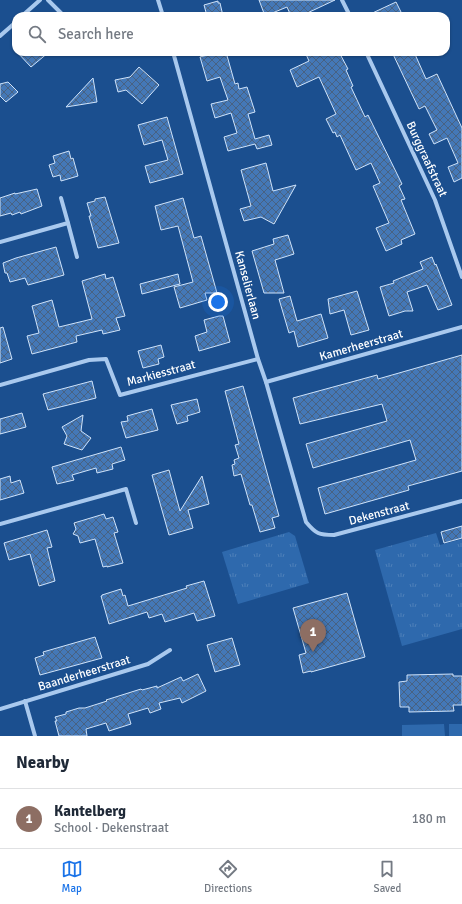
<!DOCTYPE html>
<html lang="en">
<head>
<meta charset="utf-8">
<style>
	body { margin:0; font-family:Signika,sans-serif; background:#f6f6f7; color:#1f2937 }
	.you { position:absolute; left:218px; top:302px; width:14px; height:14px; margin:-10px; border:3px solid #fff; border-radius:50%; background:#1a73e8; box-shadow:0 0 0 6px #1a73e833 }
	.badge { display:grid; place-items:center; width:26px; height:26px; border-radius:50%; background:#1a73e8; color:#fff; font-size:13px; font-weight:700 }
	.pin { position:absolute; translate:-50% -33px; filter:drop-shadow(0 1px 2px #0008) }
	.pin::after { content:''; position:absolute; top:21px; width:14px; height:12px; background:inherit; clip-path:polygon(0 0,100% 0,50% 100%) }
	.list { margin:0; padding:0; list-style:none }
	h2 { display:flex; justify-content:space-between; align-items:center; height:52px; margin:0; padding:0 16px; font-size:17px }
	h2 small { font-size:13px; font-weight:400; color:#747a83 }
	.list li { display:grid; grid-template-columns:26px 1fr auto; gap:12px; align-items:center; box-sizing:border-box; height:60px; padding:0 16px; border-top:1px solid #e0e1e3 }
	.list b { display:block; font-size:15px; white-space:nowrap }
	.list p { margin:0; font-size:13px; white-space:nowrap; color:#747a83 }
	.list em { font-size:13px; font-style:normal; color:#747a83 }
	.icon { flex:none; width:22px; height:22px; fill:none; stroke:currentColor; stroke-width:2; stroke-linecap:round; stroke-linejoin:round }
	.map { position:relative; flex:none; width:462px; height:736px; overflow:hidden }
	.search { position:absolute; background:#fff; box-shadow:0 1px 3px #0004; left:12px; right:12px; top:12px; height:44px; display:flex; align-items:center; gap:10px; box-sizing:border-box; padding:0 14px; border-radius:12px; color:#747a83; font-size:15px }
	.sheet { height:112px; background:#fff }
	nav { display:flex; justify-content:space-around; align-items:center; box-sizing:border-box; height:56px; border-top:1px solid #e0e1e3; background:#fff; font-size:11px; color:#747a83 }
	nav a { display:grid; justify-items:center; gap:2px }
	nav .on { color:#1a73e8 }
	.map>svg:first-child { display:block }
	.grass { fill:#2e69ad }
	.park { fill:url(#park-tufts) }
	.building { fill:url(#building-cross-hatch); stroke:#cfe3fa }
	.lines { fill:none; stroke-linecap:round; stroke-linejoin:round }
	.minor { stroke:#a9c9ee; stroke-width:4 }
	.labels { text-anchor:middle; stroke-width:3.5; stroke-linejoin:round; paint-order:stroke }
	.street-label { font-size:12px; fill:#fff; stroke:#1b4f8f }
</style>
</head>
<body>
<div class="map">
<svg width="462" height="736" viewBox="0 0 462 736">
	<defs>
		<pattern id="park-tufts" width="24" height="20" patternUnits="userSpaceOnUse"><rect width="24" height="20" fill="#2e69ad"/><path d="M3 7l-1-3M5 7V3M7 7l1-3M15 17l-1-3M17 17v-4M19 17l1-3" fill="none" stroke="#4d80b9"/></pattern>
		<pattern id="building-cross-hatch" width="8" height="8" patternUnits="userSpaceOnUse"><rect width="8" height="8" fill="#4478b7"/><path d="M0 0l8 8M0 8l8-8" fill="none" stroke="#486282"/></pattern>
	</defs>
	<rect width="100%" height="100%" fill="#1b4f8f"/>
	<g class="grass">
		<path d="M444,724L445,736H402V725Z"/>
		<rect x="449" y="724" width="13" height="12"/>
	</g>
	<g class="park">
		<path d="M289,532L295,536L309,583L238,604L222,552Z"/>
		<path d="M436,533L440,545L462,539V629L402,646L375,550Z"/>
	</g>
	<g class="building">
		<path d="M259,0H335L301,16H291L287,7L265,16Z"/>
		<path d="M218,1V3H220L223,16H207L204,5Z"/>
		<path d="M396,2L403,16H366Z"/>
		<path d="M17,52H49L31,67Z"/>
		<path d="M220,52H226L235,84L238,83L239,89L247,87L255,112L248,114L255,139L269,135L272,145L257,149L255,144L228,151L224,137L237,133L231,113L215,118L211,104L228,100L220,77L207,81L200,57Z"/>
		<path d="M305,52H339L348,69L346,70L353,86L351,87L365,117L368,115L402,184L399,186L405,199L401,200L415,234L401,240L402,244L386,251L376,228L389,223L373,186L380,183L371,163L356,170L340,135L337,137L335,132L333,133L326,119L336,114L319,77L297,87L290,70L309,61Z"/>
		<path d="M392,52H414L426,79L437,74L462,128V178L454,182L448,167L458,163L447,138L434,144L429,134L437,130L425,106L419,109Z"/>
		<path d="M139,67L159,85L142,104L126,90L118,92L115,80L130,77Z"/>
		<path d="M93,78L97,102L66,107Z"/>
		<path d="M8,82L18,92L6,102L0,96V84Z"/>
		<path d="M167,117L183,174L150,183L145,166L168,160L162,140L144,145L138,125Z"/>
		<path d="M69,151L71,159L73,158L78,176L61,181L60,175L53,177L49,165L55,163L53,156Z"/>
		<path d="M266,163L273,191L296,185L274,224L261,217L244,221L240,209L251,206L241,170Z"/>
		<path d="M37,189L42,206L21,214L20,212L12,215L11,213L0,216V198L15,193V194Z"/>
		<path d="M105,197L119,243L98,248L89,216H91L87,203L95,201V199Z"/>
		<path d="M183,198L194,238L201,236L217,293H205L207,300L180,308L174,287L193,282L178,226L161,230L155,206Z"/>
		<path d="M288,235L294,254L275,260L284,293H264L252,251L274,244L273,239Z"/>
		<path d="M56,247L64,275L28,285L25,278L10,282L7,273H5L3,263L16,258Z"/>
		<path d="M432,257L435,265L436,264L452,305L438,310L427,285L407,292L413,311H405L389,316L380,287L394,283L393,281L423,269L420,262Z"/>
		<path d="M105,274L106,279L113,277L125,316L116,318L120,330L103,334L102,330L76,336L77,342L32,354L27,336L39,333L32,306L52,300L59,327L92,319L82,281Z"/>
		<path d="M178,274L180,284L142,294L140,284Z"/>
		<path d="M357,291L369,330L351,335L344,310L330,314L328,299Z"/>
		<path d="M290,296L297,321L321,314L328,338L298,347L294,331L289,333L279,299Z"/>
		<path d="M219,316H223L230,342L199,351L195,336L207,332L204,320Z"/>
		<path d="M3,327L12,359L0,363V328Z"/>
		<path d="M161,345L164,357L158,359L159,364L143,368L138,351Z"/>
		<path d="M462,355V471L408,486L409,490L325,514L318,488L416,460L410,440L313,468L306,444L387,421L382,404L300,424L293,398L377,375L378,379Z"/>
		<path d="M92,381L96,398L48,410L43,394Z"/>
		<path d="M243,386L279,516L272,518L275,528L260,532L252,505H250L241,474L234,476L232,465L235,464L234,460L239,458L235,445L239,444L225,391Z"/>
		<path d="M197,399L200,412L187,416L188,421L177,424L171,405Z"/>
		<path d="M152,409L158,430L126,438L121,422L128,421L127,416Z"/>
		<path d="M22,413L26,427L0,434V419Z"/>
		<path d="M83,415L81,431L91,438L82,450L64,444L67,436L62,427Z"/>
		<path d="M121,447L125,460L112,464L113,469L97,473L96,468L72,475L74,480L57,484L52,467Z"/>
		<path d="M169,470L180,511L202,476L209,504L188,510L193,528L169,535L152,475Z"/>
		<path d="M10,476L11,483L20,480L24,493L0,500V479Z"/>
		<path d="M104,514L106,519L113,517L118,532L114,533L123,563L107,567V566L103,567L95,539L80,543L78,536L73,534L76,529L74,523Z"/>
		<path d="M462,526V538L444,543L441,532Z"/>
		<path d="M47,530L52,547L47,548L55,581L39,586L30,554L9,560L4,543Z"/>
		<path d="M204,581L215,616L197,621L194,613L165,622L162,614L149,618L147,612L109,624L101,596H102V595L121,589L123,596L125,595L128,606L187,588L186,586Z"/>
		<path d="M347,593L365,657L311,672V671L303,673L299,655L306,653L293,608Z"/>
		<path d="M95,637L102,658L40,675L35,658L44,655L43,652Z"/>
		<path d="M232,638L240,665L215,672L207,645Z"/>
		<path d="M198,674L206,691L182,703L180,698L159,703L161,709L150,713L148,708L128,714L131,724L109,731L106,723L86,729L87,736H59L55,721H57L55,717L66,714V712L79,708H85L107,701L106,700L141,689L142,690L157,686V688L181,677L183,681Z"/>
		<path d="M453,674V676H462V705H453L454,711L409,712V707H400L399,682L407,681V675Z"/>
	</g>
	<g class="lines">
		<g class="minor">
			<path d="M48,0L64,16"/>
			<path d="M158,0L163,16"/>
			<path d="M342,0L350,16"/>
			<path d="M22,16L40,0"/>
			<path d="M0,36L16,22"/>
			<path d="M173,52L258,359L266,382L306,522C316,534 319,535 334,535L462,501"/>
			<path d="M366,52L435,200L462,277"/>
			<path d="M68,223L77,257"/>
			<path d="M0,242L68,223L61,198"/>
			<path d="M266,382L462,327"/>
			<path d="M0,385L89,360L106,359L120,395L258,359"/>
			<path d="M0,524L126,489L136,523"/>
			<path d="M25,701L35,736"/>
			<path d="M0,709L148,664L170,650"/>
		</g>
	</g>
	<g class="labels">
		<g class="street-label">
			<text transform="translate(427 159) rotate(65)" y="4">Burggraafstraat</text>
			<text transform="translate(248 285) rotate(75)" y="4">Kanselierlaan</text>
			<text transform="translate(361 345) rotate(-16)" y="4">Kamerheerstraat</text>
			<text transform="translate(161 373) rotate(-15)" y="4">Markiesstraat</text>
			<text transform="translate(379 513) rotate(-15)" y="4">Dekenstraat</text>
			<text transform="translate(84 673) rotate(-17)" y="4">Baanderheerstraat</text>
		</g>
	</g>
</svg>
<div class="you"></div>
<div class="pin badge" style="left:313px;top:652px;background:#8d6e63">1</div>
<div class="search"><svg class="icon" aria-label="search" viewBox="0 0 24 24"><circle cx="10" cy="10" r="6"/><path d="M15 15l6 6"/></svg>Search here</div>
</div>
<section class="sheet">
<h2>Nearby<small></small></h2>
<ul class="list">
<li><span class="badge" style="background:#8d6e63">1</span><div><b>Kantelberg</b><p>School · Dekenstraat</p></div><em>180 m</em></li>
</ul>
</section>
<nav>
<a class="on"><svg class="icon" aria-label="map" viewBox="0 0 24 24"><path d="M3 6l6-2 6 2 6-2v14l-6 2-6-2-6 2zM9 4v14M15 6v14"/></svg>Map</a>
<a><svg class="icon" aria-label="directions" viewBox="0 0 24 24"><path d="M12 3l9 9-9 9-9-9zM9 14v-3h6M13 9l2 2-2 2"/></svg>Directions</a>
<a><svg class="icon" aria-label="saved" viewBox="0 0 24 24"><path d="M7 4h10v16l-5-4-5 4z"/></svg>Saved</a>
</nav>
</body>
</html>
